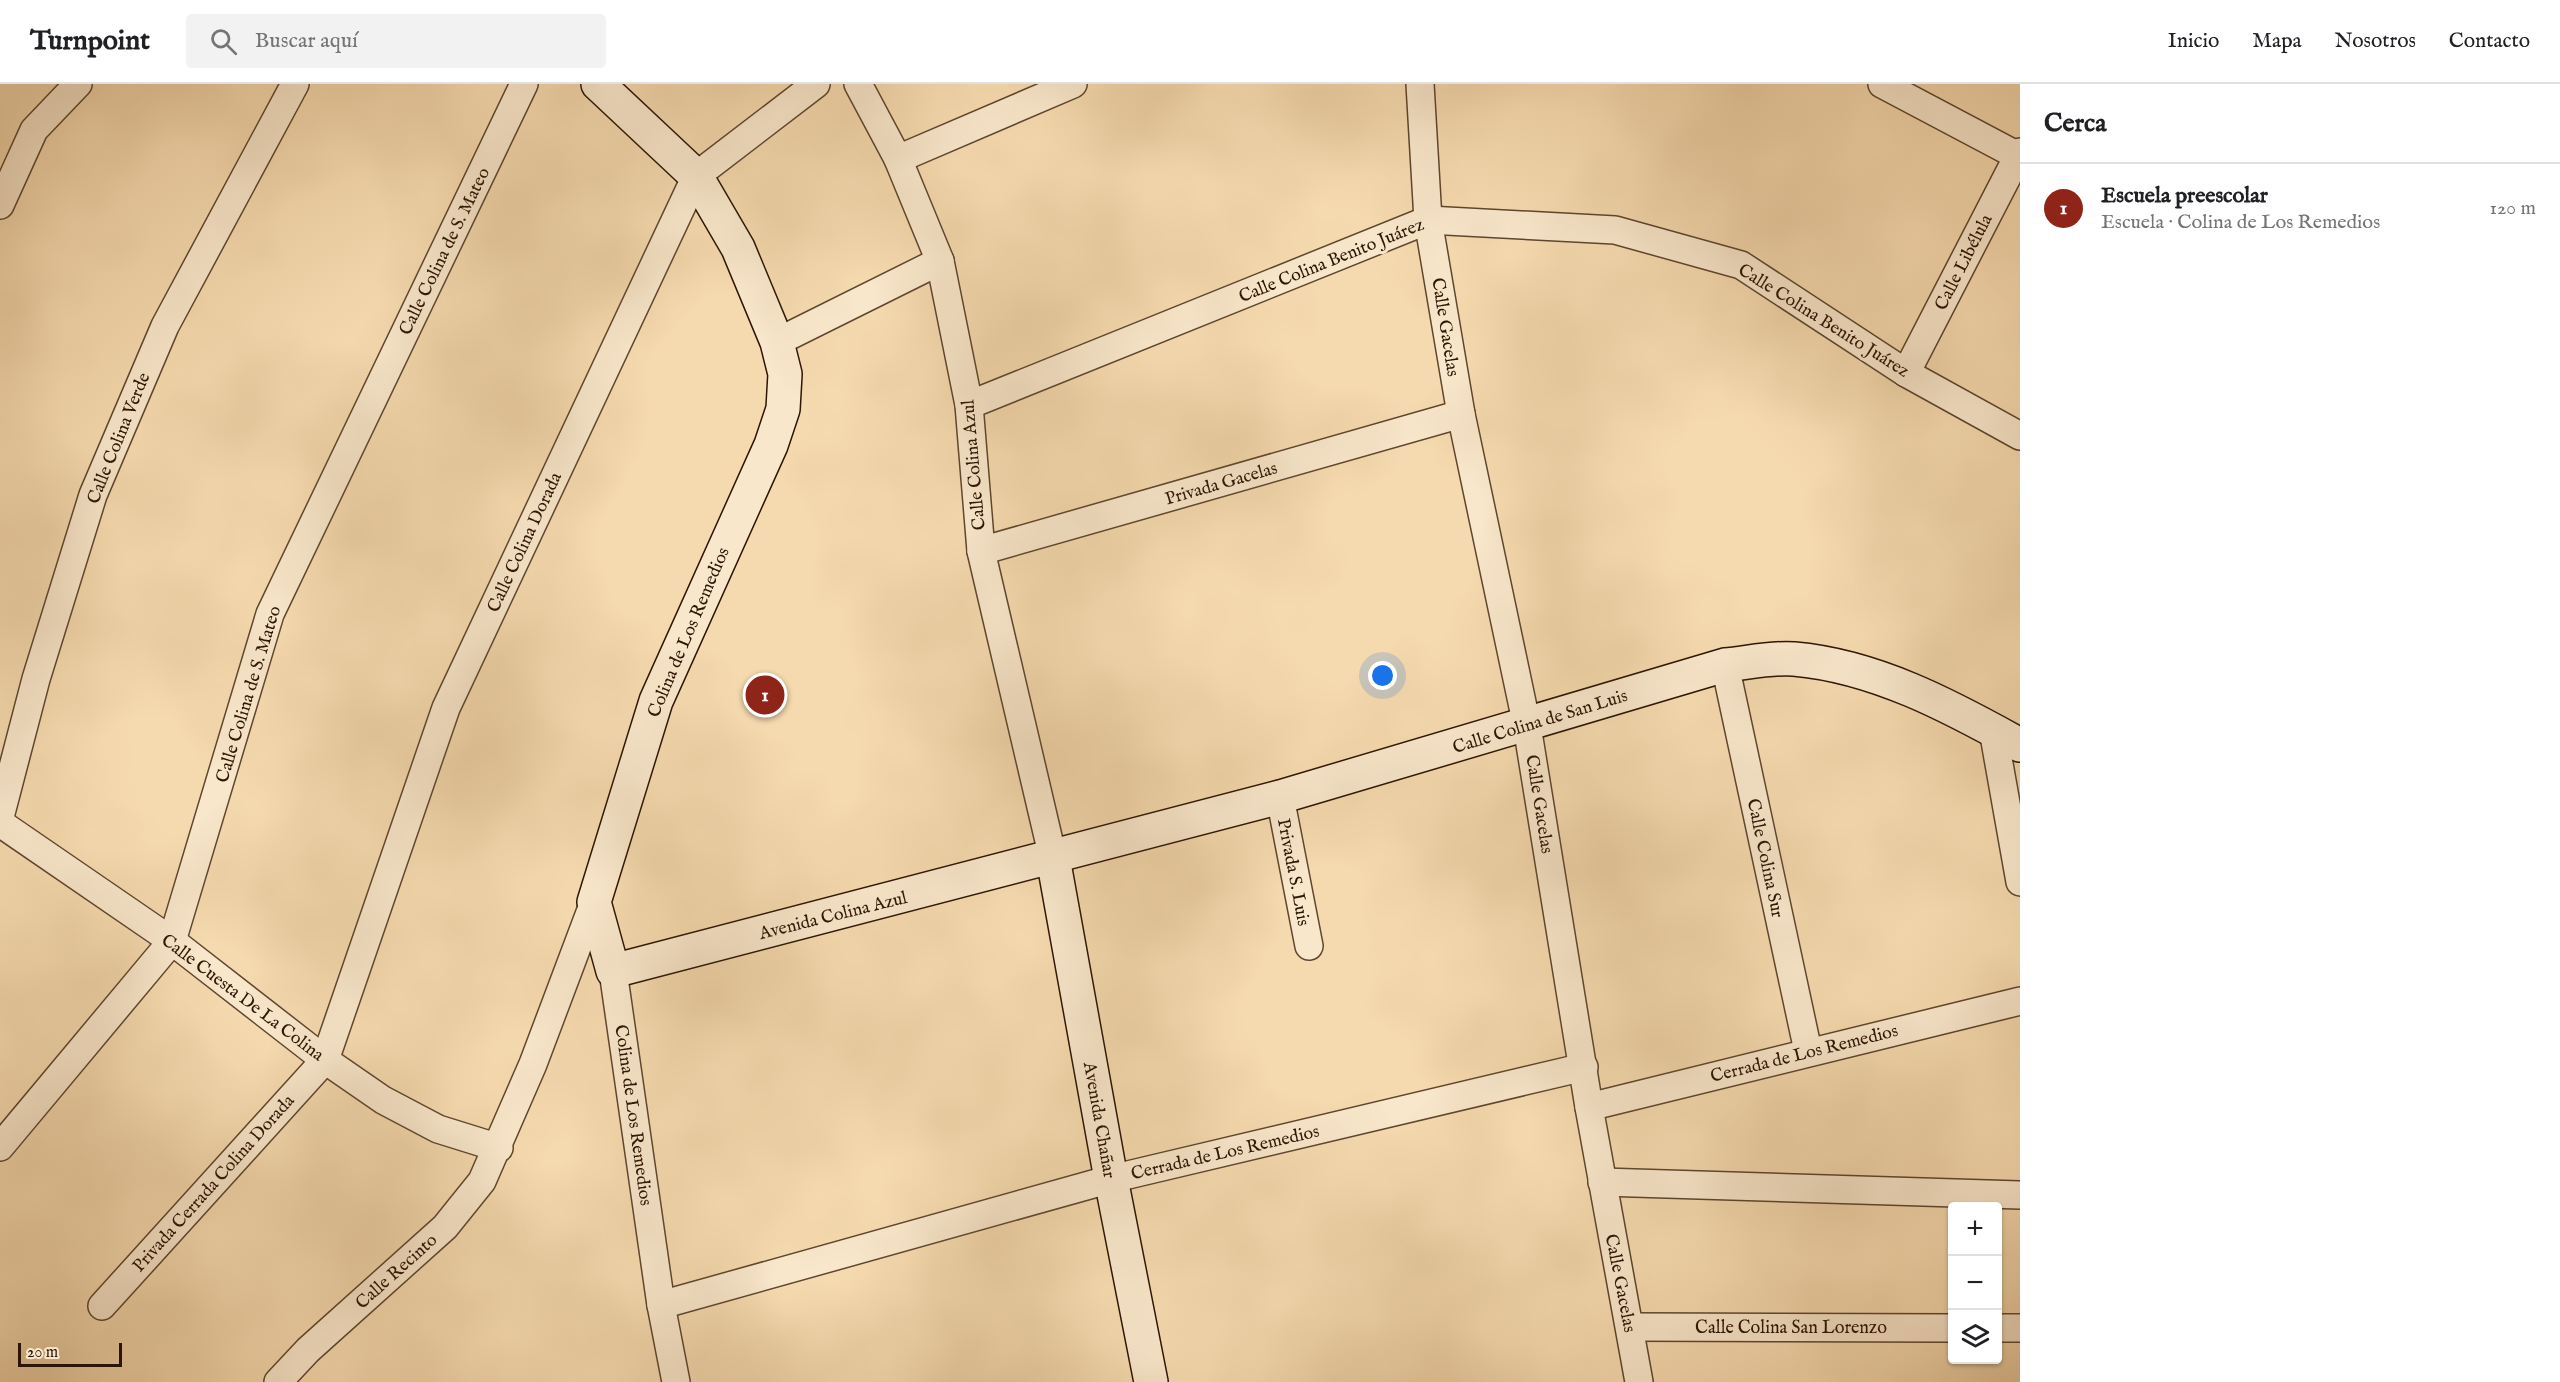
<!DOCTYPE html>
<html lang="es">
<head>
<meta charset="utf-8">
<style>
	body { margin:0; font-family:"IM FELL English",serif; background:#f2f2f2; color:#202124 }
	.controls { position:absolute; right:18px; bottom:18px; display:grid; overflow:hidden; border-radius:6px; box-shadow:0 2px 4px #0004 }
	.controls button { width:54px; height:54px; display:grid; place-items:center; padding:0; border:0; border-bottom:2px solid #e0e0e0; background:#fff; color:#202124; font:30px sans-serif }
	.scale { position:absolute; left:18px; bottom:15px; width:104px; box-sizing:border-box; padding-left:6px; border:3px solid #2c1504; border-top:0; font-size:16px; line-height:21px; white-space:nowrap; color:#2c1504; -webkit-text-stroke:4px #f9e7cb; paint-order:stroke }
	.you { position:absolute; left:1383px; top:592px; width:21px; height:21px; margin:-15px; border:4px solid #fff; border-radius:50%; background:#1a73e8; box-shadow:0 0 0 9px #1a73e833 }
	.badge { display:grid; place-items:center; width:39px; height:39px; border-radius:50%; background:#8f2418; color:#fff; font-size:20px; font-weight:700 }
	.pin { position:absolute; translate:-50% -50%; border:3px solid #fff; box-shadow:0 2px 6px #0006 }
	.list { margin:0; padding:0; list-style:none }
	h2 { display:flex; justify-content:space-between; align-items:center; height:78px; margin:0; padding:0 24px; font-size:26px }
	h2 small { font-size:20px; font-weight:400; color:#757577 }
	.list li { display:grid; grid-template-columns:39px 1fr auto; gap:18px; align-items:center; box-sizing:border-box; height:90px; padding:0 24px; border-top:2px solid #e0e0e0 }
	.list b { display:block; font-size:22px; white-space:nowrap }
	.list p { margin:0; font-size:20px; white-space:nowrap; color:#757577 }
	.list em { font-size:20px; font-style:normal; color:#757577 }
	.icon { flex:none; width:33px; height:33px; fill:none; stroke:currentColor; stroke-width:2; stroke-linecap:round; stroke-linejoin:round }
	.map { position:relative; flex:none; width:2020px; height:1298px; overflow:hidden }
	header { display:flex; align-items:center; gap:36px; box-sizing:border-box; height:84px; padding:0 30px; background:#fff; border-bottom:2px solid #e0e0e0 }
	header strong { font-size:28px }
	nav { display:flex; gap:33px; margin-inline-start:auto; font-size:21px }
	.search { width:420px; height:54px; background:#f2f2f2; display:flex; align-items:center; gap:15px; box-sizing:border-box; padding:0 21px; border-radius:6px; color:#757577; font-size:22px }
	main { display:flex }
	aside { flex:1; background:#fff }
	.map>svg:first-child { display:block }
	.lines { fill:none; stroke-linecap:round; stroke-linejoin:round }
	.street-casing { stroke:#5e462f; stroke-width:30 }
	.secondary-casing { stroke:#2c1504; stroke-width:36 }
	.street { stroke:#f9e7cb; stroke-width:27 }
	.secondary { stroke:#f9e7cb; stroke-width:33 }
	.labels { text-anchor:middle; stroke-width:6; stroke-linejoin:round; paint-order:stroke }
	.street-label { font-size:18px; fill:#2c1504; stroke:#f9e7cb }
</style>
</head>
<body>
<header>
<strong>Turnpoint</strong>
<div class="search"><svg class="icon" aria-label="search" viewBox="0 0 24 24"><circle cx="10" cy="10" r="6"/><path d="M15 15l6 6"/></svg>Buscar aquí</div>
<nav><a>Inicio</a><a>Mapa</a><a>Nosotros</a><a>Contacto</a></nav>
</header>
<main>
<div class="map">
<svg width="2020" height="1298" viewBox="0 0 2020 1298">
	<rect width="100%" height="100%" fill="#f6daaf"/>
	<filter id="stains"><feTurbulence type="fractalNoise" baseFrequency=".00333" numOctaves="4"/><feColorMatrix values="0 0 0 0 .2 0 0 0 0 .09 0 0 0 0 .02 0 0 0 .5 -.17"/></filter>
	<radialGradient id="worn" r=".72"><stop offset=".6" stop-color="#630" stop-opacity="0"/><stop offset="1" stop-color="#630" stop-opacity=".3"/></radialGradient>
	<g class="lines">
		<g class="street-casing">
			<g id="street">
				<path d="M858,0L898,75L940,177L969,321L981,467L1053,774"/>
				<path d="M1420,0L1428,136L1461,330L1527,642L1589,1023L1639,1298"/>
				<path d="M1882,0L2020,73"/>
				<path d="M898,75L1073,0"/>
				<path d="M0,121L34,46L78,0"/>
				<path d="M777,258L940,177"/>
				<path d="M1906,289L2020,68"/>
				<path d="M969,321L1428,136L1615,146L1741,181L1906,289L2020,352"/>
				<path d="M981,467L1461,330"/>
				<path d="M1725,581L1808,967"/>
				<path d="M1993,646L2020,798"/>
				<path d="M1280,713L1309,862"/>
				<path d="M0,733L36,595L93,411L165,242L295,0"/>
				<path d="M0,739L172,857L325,976L383,1016L438,1045L499,1064"/>
				<path d="M613,887L661,1221L676,1298"/>
				<path d="M1589,1023L2020,917"/>
				<path d="M0,1063L172,857L270,530L524,0"/>
				<path d="M1602,1098L2020,1111"/>
				<path d="M661,1221L1111,1095L1584,983"/>
				<path d="M102,1222L325,976L446,624L696,92L816,0"/>
				<path d="M1630,1243L1952,1244"/>
				<path d="M1998,1244H2020"/>
				<path d="M278,1298L308,1266L445,1143L482,1097L533,980L594,818"/>
			</g>
		</g>
		<g class="secondary-casing">
			<g id="secondary">
				<path d="M598,0L696,92L738,164L777,258L785,290L783,325L771,361L656,617L594,818L613,887L1280,713L1725,581C1747,579 1772,573 1794,575C1875,582 1950,622 2020,661"/>
				<path d="M1053,774L1111,1095L1151,1298"/>
			</g>
		</g>
		<use href="#street" class="street"/>
		<use href="#secondary" class="secondary"/>
	</g>
	<g class="labels">
		<g class="street-label">
			<text transform="translate(444 167) rotate(-64)" y="6">Calle Colina de S. Mateo</text>
			<text transform="translate(1331 176) rotate(-22)" y="6">Calle Colina Benito Juárez</text>
			<text transform="translate(1963 178) rotate(-63)" y="6">Calle Libélula</text>
			<text transform="translate(1824 236) rotate(32)" y="6">Calle Colina Benito Juárez</text>
			<text transform="translate(1446 243) rotate(81)" y="6">Calle Gacelas</text>
			<text transform="translate(118 354) rotate(-68)" y="6">Calle Colina Verde</text>
			<text transform="translate(973 381) rotate(-95)" y="6">Calle Colina Azul</text>
			<text transform="translate(1221 399) rotate(-16)" y="6">Privada Gacelas</text>
			<text transform="translate(524 458) rotate(-65)" y="6">Calle Colina Dorada</text>
			<text transform="translate(688 548) rotate(-67)" y="6">Colina de Los Remedios</text>
			<text transform="translate(248 610) rotate(-73)" y="6">Calle Colina de S. Mateo</text>
			<text transform="translate(1540 637) rotate(-17)" y="6">Calle Colina de San Luis</text>
			<text transform="translate(1540 720) rotate(81)" y="6">Calle Gacelas</text>
			<text transform="translate(1766 774) rotate(78)" y="6">Calle Colina Sur</text>
			<text transform="translate(1294 788) rotate(79)" y="6">Privada S. Luis</text>
			<text transform="translate(833 831) rotate(-14)" y="6">Avenida Colina Azul</text>
			<text transform="translate(243 913) rotate(37)" y="6">Calle Cuesta De La Colina</text>
			<text transform="translate(1804 969) rotate(-14)" y="6">Cerrada de Los Remedios</text>
			<text transform="translate(634 1031) rotate(82)" y="6">Colina de Los Remedios</text>
			<text transform="translate(1100 1036) rotate(80)" y="6">Avenida Chañar</text>
			<text transform="translate(1225 1068) rotate(-13)" y="6">Cerrada de Los Remedios</text>
			<text transform="translate(213 1099) rotate(-48)" y="6">Privada Cerrada Colina Dorada</text>
			<text transform="translate(396 1187) rotate(-42)" y="6">Calle Recinto</text>
			<text transform="translate(1621 1199) rotate(79)" y="6">Calle Gacelas</text>
			<text x="1791" y="1249">Calle Colina San Lorenzo</text>
		</g>
	</g>
	<rect width="100%" height="100%" filter="url(#stains)"/>
	<rect width="100%" height="100%" fill="url(#worn)"/>
</svg>
<div class="controls">
<button>+</button>
<button>−</button>
<button><svg class="icon" aria-label="layers" viewBox="0 0 24 24"><path d="M12 4l9 5-9 5-9-5zM3 14l9 5 9-5"/></svg></button>
</div>
<div class="scale">20 m</div>
<div class="you"></div>
<div class="pin badge" style="left:765px;top:611px">1</div>
</div>
<aside>
<h2>Cerca<small></small></h2>
<ul class="list">
<li><span class="badge">1</span><div><b>Escuela preescolar</b><p>Escuela · Colina de Los Remedios</p></div><em>120 m</em></li>
</ul>
</aside>
</main>
</body>
</html>
